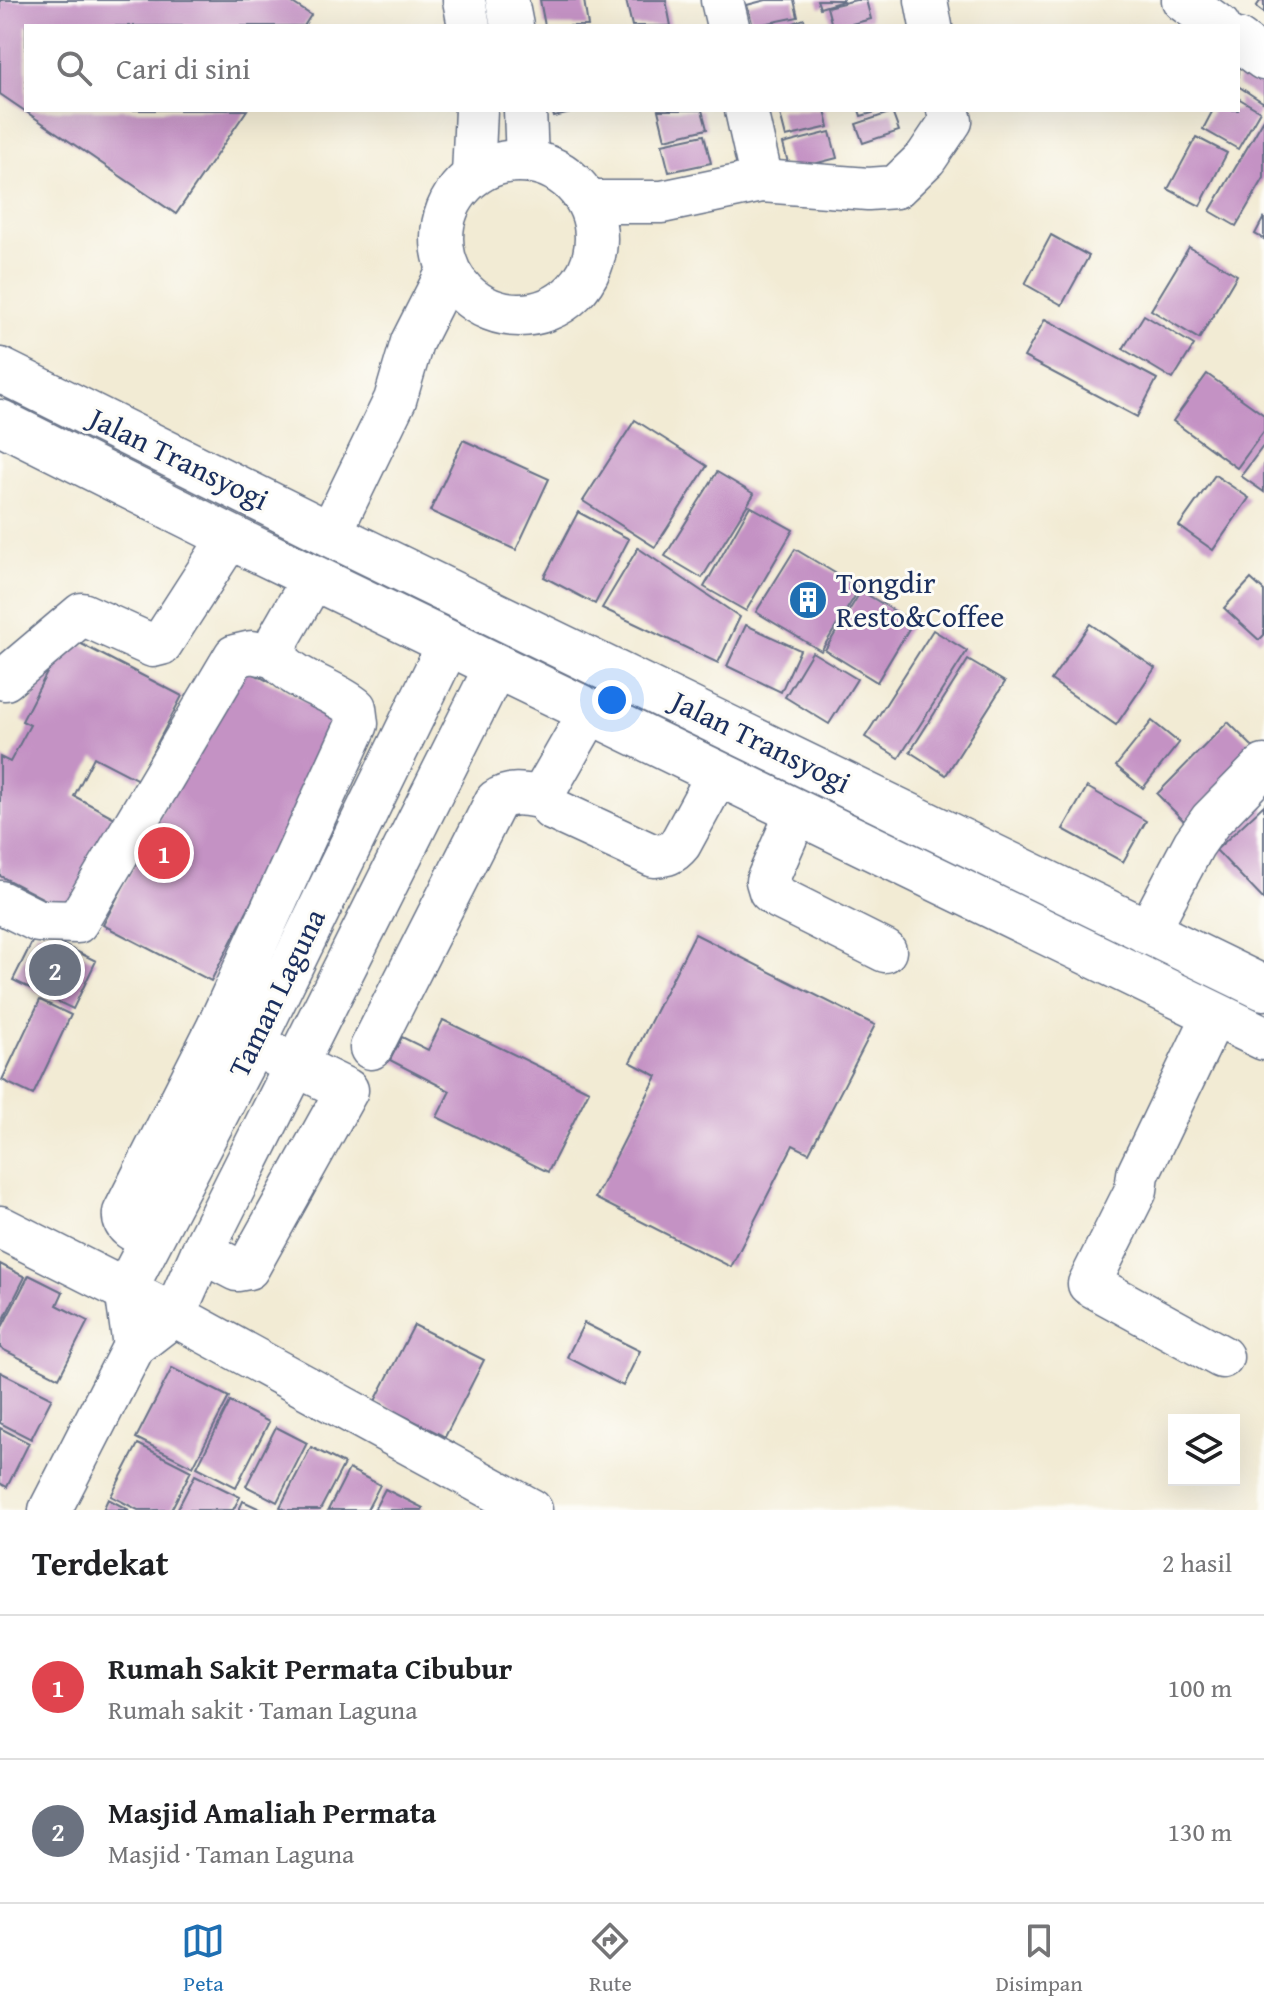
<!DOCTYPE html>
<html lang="id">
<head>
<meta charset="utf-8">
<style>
	body { margin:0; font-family:"Gentium Book Plus",serif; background:#f6f6f6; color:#202124 }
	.controls { position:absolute; right:24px; bottom:24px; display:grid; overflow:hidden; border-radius:0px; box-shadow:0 8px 32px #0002 }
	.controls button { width:72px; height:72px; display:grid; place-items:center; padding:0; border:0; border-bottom:2px solid #e0e0e0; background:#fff; color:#202124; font:40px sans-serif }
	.you { position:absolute; left:612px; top:700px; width:28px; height:28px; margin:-20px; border:6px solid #fff; border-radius:50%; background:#1a73e8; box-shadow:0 0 0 12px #1a73e833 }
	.badge { display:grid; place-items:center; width:52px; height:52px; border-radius:50%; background:#1f6fb2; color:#fff; font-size:26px; font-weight:700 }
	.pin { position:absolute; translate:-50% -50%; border:4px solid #fff; box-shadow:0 2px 8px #0006 }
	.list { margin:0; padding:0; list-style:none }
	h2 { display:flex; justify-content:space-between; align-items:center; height:104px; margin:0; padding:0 32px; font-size:34px }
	h2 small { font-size:26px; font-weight:400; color:#757577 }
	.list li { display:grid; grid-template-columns:52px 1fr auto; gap:24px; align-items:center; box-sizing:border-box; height:144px; padding:0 32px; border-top:2px solid #e0e0e0 }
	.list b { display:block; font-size:30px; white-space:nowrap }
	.list p { margin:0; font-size:26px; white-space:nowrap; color:#757577 }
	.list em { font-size:26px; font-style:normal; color:#757577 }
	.icon { flex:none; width:44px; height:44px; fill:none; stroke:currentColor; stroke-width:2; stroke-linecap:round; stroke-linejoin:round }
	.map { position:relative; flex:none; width:1264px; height:1510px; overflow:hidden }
	.search { position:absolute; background:#fff; box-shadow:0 8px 32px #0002; left:24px; right:24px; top:24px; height:88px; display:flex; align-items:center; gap:20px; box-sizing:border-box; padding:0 28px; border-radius:0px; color:#757577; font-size:30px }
	.sheet { height:392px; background:#fff }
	nav { display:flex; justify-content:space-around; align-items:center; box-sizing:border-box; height:112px; border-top:2px solid #e0e0e0; background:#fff; font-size:22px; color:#757577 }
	nav a { display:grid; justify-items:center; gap:4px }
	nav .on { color:#1f6fb2 }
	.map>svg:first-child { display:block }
	.building { fill:#c492c4 }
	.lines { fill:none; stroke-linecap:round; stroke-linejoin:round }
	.minor-casing { stroke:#667187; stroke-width:45 }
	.highway-casing { stroke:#667187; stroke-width:47 }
	.minor { stroke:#fff; stroke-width:42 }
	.highway { stroke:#fff; stroke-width:44 }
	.labels { text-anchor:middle; stroke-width:6; stroke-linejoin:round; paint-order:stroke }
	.street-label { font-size:30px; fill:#1b2f5e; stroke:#fdfcf7 }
	.poi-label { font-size:30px; fill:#1b2f5e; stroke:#fdfcf7; text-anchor:start }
</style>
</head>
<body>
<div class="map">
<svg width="1264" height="1510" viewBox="0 0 1264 1510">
	<rect width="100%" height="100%" fill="#fdfcf7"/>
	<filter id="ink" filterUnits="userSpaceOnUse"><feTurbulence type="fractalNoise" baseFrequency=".0125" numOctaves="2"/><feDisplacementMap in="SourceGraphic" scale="16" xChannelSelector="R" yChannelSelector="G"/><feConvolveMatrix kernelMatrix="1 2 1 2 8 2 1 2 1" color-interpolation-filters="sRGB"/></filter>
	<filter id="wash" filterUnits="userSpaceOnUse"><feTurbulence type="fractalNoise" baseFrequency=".006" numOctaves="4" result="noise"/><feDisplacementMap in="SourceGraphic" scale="32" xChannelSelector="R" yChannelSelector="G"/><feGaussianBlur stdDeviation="1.8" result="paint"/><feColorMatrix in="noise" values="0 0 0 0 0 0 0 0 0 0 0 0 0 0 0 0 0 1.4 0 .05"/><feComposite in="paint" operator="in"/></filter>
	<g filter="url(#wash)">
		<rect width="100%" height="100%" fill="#f2ebd4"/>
		<g id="blocks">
			<g class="building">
				<path d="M0,0H288L311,15L304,26H26V110H247L176,214L0,94Z"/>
				<path d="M540,0H584L588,26H545Z"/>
				<path d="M626,0H666L671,26H632Z"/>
				<path d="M766,0H794L798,17L753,26L747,5Z"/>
				<path d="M817,0H843V1L820,8Z"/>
				<path d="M856,0H866L871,19L844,26H832L827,7Z"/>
				<path d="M1261,0H1264V13L1256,7Z"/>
				<path d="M804,19L806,26H786Z"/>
				<path d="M1246,57L1264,69V103L1238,86V68Z"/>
				<path d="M1238,98L1260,111L1238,149L1203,129L1213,110H1238Z"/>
				<path d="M552,110H579V111L554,117Z"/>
				<path d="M658,110H702L707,129L665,139Z"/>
				<path d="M779,110H825L829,127L786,137Z"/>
				<path d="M859,110H880V111L861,116Z"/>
				<path d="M892,112L899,131L863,143L856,124Z"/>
				<path d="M1264,119V178L1236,226L1210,211Z"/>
				<path d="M830,132L837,158L790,170L783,144Z"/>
				<path d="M704,135L711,163L669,172L662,144Z"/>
				<path d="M1196,137L1227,153L1200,206L1168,189Z"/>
				<path d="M1264,217V239L1255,234Z"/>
				<path d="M1051,235L1089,256L1062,305L1025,284Z"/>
				<path d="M1189,247L1237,275L1199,339L1151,310Z"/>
				<path d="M1144,315L1194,345L1173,379L1123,349Z"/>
				<path d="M1045,319L1157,379L1137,417L1024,357Z"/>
				<path d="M1207,374L1264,415V431L1237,468L1173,421Z"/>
				<path d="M635,420L707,466L655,547L583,501Z"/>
				<path d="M463,440L549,479L516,550L430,511Z"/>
				<path d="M1264,445V492L1241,476Z"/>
				<path d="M717,472L754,494L702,578L665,556Z"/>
				<path d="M1215,475L1249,498L1213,550L1179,526Z"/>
				<path d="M750,506L793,530L746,611L704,587Z"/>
				<path d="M578,512L629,539L595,604L544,577Z"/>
				<path d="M638,548L740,617L718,663L602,608Z"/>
				<path d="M795,549L860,588L821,651L756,612Z"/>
				<path d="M1251,579L1264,591V635L1259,640L1224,608Z"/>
				<path d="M861,591L913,622L877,682L825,650Z"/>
				<path d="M1090,624L1155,668L1116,725L1051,680Z"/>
				<path d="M746,625L800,650L781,692L727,666Z"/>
				<path d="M933,630L967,651L899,758L865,737Z"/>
				<path d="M66,636L182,696L138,780L94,757L74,796L115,818L67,911L0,876V757L10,762L30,725L22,721Z"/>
				<path d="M812,652L857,679L829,724L785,697Z"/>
				<path d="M968,660L1005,682L946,775L910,752Z"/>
				<path d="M237,665L344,721L211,981L103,925Z"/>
				<path d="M1152,721L1179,743L1143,788L1116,766Z"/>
				<path d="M1228,722L1256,750L1185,822L1157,794Z"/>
				<path d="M1087,787L1146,821L1123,862L1063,829Z"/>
				<path d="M1264,805V900L1216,850Z"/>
				<path d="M37,932L96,961L73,1009L13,980Z"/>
				<path d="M695,934L875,1025L809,1153L793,1145L731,1267L595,1198L657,1076L630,1062Z"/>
				<path d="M40,1000L71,1015L33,1095L2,1080Z"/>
				<path d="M443,1020L589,1091L548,1172L437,1117L450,1091L390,1060L402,1037L428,1050Z"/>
				<path d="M0,1264L25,1277L0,1327Z"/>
				<path d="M29,1275L63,1292L57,1305L88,1321L59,1378L0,1348V1331Z"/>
				<path d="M584,1323L640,1351L623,1386L567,1357Z"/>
				<path d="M414,1325L484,1360L445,1437L375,1401Z"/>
				<path d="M172,1368L229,1397L193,1467L136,1438Z"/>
				<path d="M0,1372L52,1398L31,1439L0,1423Z"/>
				<path d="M230,1402L269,1422L236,1487L197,1467Z"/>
				<path d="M276,1427L307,1443L277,1502L246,1486Z"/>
				<path d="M0,1428L29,1443L7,1487L0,1483Z"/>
				<path d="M138,1444L191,1471L171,1510H138L111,1496Z"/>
				<path d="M311,1447L344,1464L320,1510H286L280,1507Z"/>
				<path d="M349,1469L380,1485L367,1510H328Z"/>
				<path d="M195,1475L240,1497L233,1510H177Z"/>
				<path d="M385,1489L423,1508L422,1510H374Z"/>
				<path d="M108,1499L129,1510H103Z"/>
				<path d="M243,1501L262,1510H239Z"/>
			</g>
		</g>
	</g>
	<g filter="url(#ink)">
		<use href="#blocks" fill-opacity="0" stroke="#667187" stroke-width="2"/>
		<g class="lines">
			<g class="minor-casing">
				<g id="minor">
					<path d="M464,0L469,26"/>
					<path d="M507,0L512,26"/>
					<path d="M722,0L728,26"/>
					<path d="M926,0L931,26"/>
					<path d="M1183,0L1219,26"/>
					<path d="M1238,40L1264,59"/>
					<path d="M525,110L527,161"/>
					<path d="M746,110L762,181"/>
					<circle cx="519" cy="238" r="77"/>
					<path d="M473,175L476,110"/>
					<path d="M588,202H662L762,181L868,189L896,187L926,158L951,121L948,110"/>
					<path d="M330,534L395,400L412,342L448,271"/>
					<path d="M5,679L82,614L153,646L161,644L230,537"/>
					<path d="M590,712L546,789L545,798L552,809L654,856C666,855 672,854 680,844L718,774"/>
					<path d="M797,812L767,881L770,891L777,897L885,951"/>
					<path d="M0,902L38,921L77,922L235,656L252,652L276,657"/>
					<path d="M1147,933L1194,844L1211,820L1264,766"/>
					<path d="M1214,1015L1138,1174L1136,1190L1089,1284L1222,1357"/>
					<path d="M371,1048L496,801C511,790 527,795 545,798"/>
					<path d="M0,1227L174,1315L531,1510"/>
					<path d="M151,1239C139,1233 122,1229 124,1213L217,1029L357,724L355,708C331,688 295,682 276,657L279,638L314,577"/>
					<path d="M202,1252L237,1270L248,1268L347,1090L269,1052"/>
					<path d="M134,1346L126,1289L253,1045L449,643"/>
					<path d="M50,1510L134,1346L174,1315L202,1252L496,666"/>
				</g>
			</g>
			<g class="highway-casing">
				<g id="highway">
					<path d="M0,370L330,534L1264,988"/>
					<path d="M0,422L230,537L1264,1038"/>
				</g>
			</g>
			<use href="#minor" class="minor"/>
			<use href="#highway" class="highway"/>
		</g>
	</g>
	<defs>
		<g id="building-disc" transform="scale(2)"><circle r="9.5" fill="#1f6fb2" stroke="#fdfcf7"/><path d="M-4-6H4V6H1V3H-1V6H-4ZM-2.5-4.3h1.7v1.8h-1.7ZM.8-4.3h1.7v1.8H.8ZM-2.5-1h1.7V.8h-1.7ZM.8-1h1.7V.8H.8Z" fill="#fff"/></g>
	</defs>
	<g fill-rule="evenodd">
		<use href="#building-disc" x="808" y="600"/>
	</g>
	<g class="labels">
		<g class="street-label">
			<text transform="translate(179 459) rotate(26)" y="10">Jalan Transyogi</text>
			<text transform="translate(761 742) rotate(26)" y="10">Jalan Transyogi</text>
			<text transform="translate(277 993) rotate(-64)" y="10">Taman Laguna</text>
		</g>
		<g class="poi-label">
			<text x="836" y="593">Tongdir<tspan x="836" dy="34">Resto&amp;Coffee</tspan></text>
		</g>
	</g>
</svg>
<div class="controls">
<button><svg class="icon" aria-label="layers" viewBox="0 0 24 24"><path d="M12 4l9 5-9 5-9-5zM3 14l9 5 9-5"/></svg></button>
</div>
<div class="you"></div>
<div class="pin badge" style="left:164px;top:853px;background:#e0444e">1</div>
<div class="pin badge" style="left:55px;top:970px;background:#6b7280">2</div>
<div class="search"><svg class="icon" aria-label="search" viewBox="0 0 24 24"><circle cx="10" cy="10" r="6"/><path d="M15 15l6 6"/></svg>Cari di sini</div>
</div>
<section class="sheet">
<h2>Terdekat<small>2 hasil</small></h2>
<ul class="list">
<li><span class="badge" style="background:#e0444e">1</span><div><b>Rumah Sakit Permata Cibubur</b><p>Rumah sakit · Taman Laguna</p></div><em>100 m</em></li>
<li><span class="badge" style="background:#6b7280">2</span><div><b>Masjid Amaliah Permata</b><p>Masjid · Taman Laguna</p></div><em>130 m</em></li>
</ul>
</section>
<nav>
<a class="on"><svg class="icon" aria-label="map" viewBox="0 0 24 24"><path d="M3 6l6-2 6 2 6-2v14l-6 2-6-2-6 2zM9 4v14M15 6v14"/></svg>Peta</a>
<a><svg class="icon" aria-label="directions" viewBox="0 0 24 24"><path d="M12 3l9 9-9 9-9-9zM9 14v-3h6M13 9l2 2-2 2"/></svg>Rute</a>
<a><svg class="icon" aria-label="saved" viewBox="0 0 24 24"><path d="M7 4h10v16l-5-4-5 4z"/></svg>Disimpan</a>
</nav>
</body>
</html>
